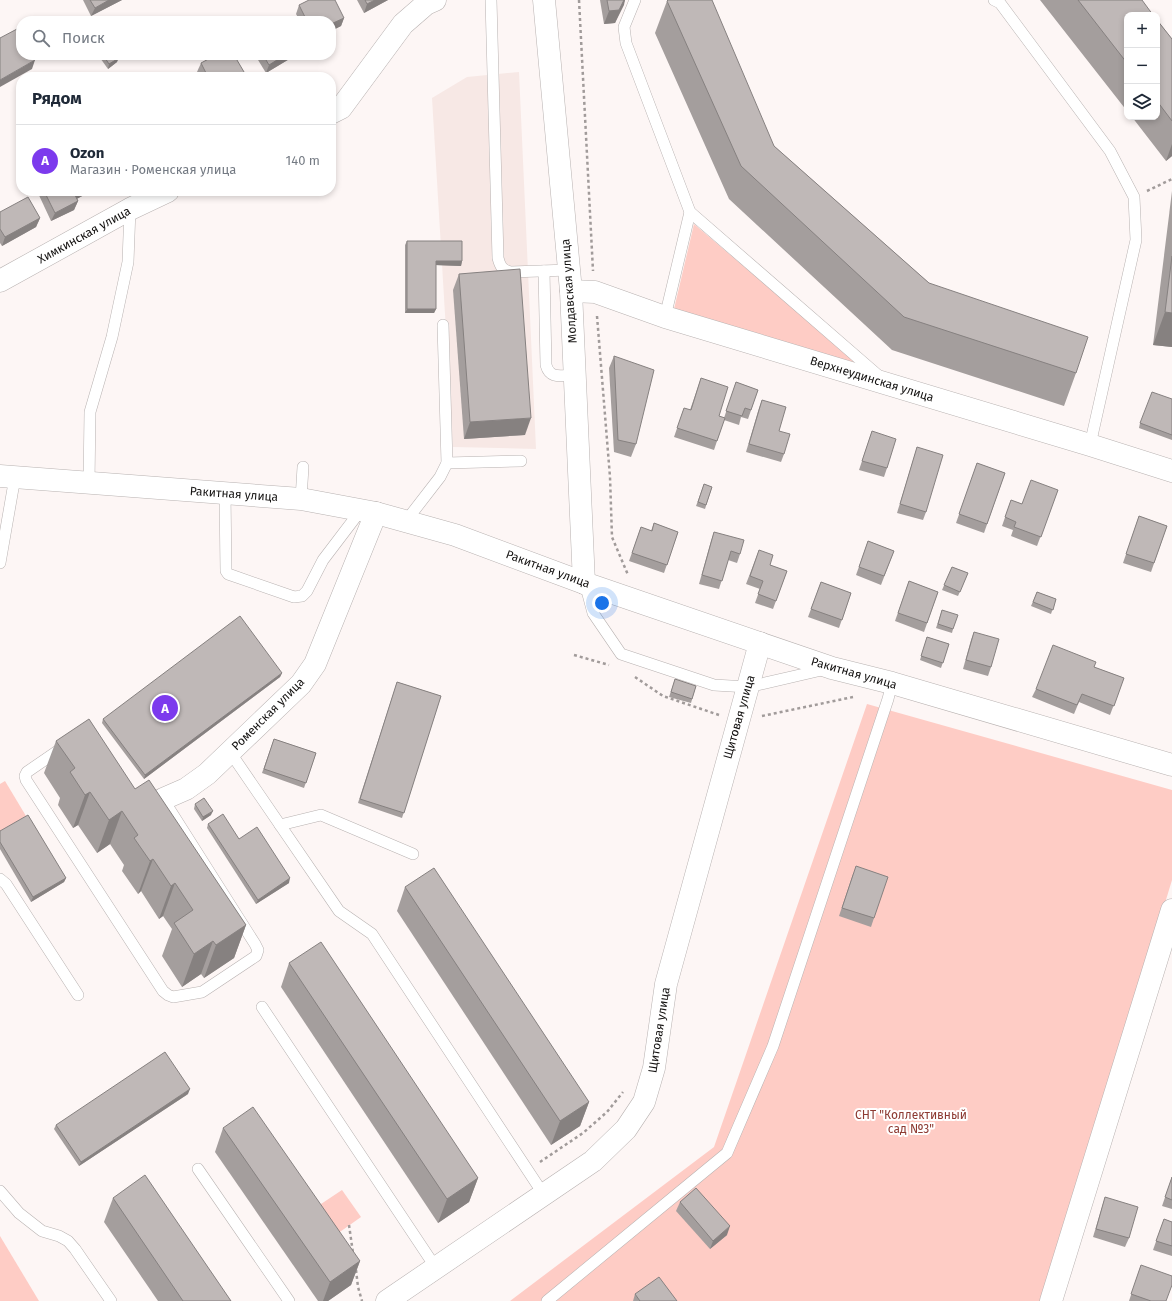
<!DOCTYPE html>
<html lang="ru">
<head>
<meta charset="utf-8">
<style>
	body { margin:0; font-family:"Fira Sans",sans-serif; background:#f6f6f7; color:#1f2937 }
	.controls { position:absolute; right:12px; top:12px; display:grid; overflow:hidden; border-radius:8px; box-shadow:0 2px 6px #0003 }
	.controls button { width:36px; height:36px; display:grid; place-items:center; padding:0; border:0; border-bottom:1px solid #e0e1e3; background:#fff; color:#1f2937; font:20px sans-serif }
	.you { position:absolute; left:602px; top:603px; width:14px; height:14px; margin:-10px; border:3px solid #fff; border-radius:50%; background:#1a73e8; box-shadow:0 0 0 6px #1a73e833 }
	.badge { display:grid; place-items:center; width:26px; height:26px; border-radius:50%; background:#7c3aed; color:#fff; font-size:13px; font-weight:700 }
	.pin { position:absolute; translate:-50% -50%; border:2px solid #fff; box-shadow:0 1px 4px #0006 }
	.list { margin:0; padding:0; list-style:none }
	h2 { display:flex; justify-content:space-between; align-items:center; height:52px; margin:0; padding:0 16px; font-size:17px }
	h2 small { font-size:13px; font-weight:400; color:#747a83 }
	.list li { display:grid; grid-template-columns:26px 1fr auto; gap:12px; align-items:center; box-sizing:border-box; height:72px; padding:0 16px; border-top:1px solid #e0e1e3 }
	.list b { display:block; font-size:15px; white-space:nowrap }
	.list p { margin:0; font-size:13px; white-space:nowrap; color:#747a83 }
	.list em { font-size:13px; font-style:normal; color:#747a83 }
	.icon { flex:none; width:22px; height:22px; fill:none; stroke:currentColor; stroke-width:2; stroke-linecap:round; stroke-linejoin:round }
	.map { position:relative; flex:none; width:1172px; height:1301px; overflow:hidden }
	.search { position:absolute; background:#fff; box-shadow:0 2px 6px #0003; left:16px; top:16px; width:320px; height:44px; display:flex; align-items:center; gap:10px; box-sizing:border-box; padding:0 14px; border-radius:16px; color:#747a83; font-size:15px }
	.panel { position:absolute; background:#fff; box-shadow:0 2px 6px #0003; left:16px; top:72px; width:320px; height:124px; border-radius:16px }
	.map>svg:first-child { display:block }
	.built { fill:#f7e8e5 }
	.green { fill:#feccc5 }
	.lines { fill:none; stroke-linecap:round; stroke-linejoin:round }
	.service-casing { stroke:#b8b2b1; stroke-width:12 }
	.minor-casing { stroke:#b8b2b1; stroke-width:23 }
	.tertiary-casing { stroke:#b8b2b1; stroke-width:23 }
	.path { stroke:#a19b9a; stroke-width:2.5; stroke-dasharray:3 3; stroke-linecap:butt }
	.service { stroke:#fff; stroke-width:11 }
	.minor { stroke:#fff; stroke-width:22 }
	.tertiary { stroke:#fff; stroke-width:22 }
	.wall { fill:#a49e9d }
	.shaded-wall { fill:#868180 }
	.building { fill:#bfb8b7; stroke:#868180 }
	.labels { text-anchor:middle; stroke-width:4; stroke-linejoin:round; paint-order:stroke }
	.street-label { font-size:12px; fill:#141211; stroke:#fff }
	.park-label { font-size:12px; fill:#8d3a32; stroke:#fff }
</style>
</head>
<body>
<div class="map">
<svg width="1172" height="1301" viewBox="0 0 1172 1301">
	<rect width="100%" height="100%" fill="#fdf6f5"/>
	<path class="built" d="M519,72L536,449L453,447L432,98L467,77Z"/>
	<g class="green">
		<path d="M694,224L861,366L674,309Z"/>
		<path d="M867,704L1172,790V880L1044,1301H510L714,1147Z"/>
		<path d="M5,781L26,816L0,832V784Z"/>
		<path d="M342,1190L361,1217L337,1234L318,1206Z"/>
		<path d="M0,1236L39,1301H0Z"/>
	</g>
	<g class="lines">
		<g class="service-casing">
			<g id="service">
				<path d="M491,0L498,258C500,266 502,270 511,272L569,270"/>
				<path d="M635,0L624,27L626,43L690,212L880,377"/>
				<path d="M994,0L1000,3L1110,151L1134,197L1136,240L1090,445"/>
				<path d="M544,271L546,365C550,380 562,375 575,375"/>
				<path d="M665,317L690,212"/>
				<path d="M447,463L521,461"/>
				<path d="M89,483L90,412L112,337L128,262L130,209"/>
				<path d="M225,493L226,571L228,574L294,597L302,596L307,591L323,560L361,510"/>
				<path d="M301,499L303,467"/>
				<path d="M406,521L440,477L447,463L443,325"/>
				<path d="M0,563L15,477"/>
				<path d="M585,583L593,613L621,654L714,685L748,687L826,669"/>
				<path d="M81,736L85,739L132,798L137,799H163L255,944L258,950L256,956L202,992L173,997L168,995L163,991L26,780L25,776L27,772L78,737Z"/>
				<path d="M230,752L339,911L372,934L544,1195"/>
				<path d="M280,825L321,815L413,854"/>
				<path d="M0,879L6,884L78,995"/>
				<path d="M262,1007L436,1268"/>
				<path d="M198,1169L289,1301"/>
				<path d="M0,1191L19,1213L42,1231L59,1236L68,1241L75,1249L111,1301"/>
				<path d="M547,1301L727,1153L773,1046L888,699L892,683"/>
			</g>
		</g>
		<g class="minor-casing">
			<g id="minor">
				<path d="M544,0L571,291L584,583"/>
				<path d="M331,113L341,108L403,24L426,4L435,0"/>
				<path d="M0,281L130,209L168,191"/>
				<path d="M571,291L595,292L665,317L1090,445L1172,471"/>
				<path d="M163,799L186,789L207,774L301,684L315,664L376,513"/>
				<path d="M387,1301L593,1161L626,1129L644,1102L654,1068L666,984L760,643"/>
				<path d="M1051,1301L1172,910"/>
			</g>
		</g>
		<g class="tertiary-casing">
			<path id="tertiary" d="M0,476L301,499L376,513L455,535L584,583L832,668L892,683L1172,765"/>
		</g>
		<g class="path">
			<path d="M579,0L593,271"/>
			<path d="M1147,191L1172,179"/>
			<path d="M597,316L610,477L612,537L628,575"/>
			<path d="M574,655L609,665"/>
			<path d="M635,677L663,696L719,715"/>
			<path d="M762,716L853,697"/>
			<path d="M540,1162L583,1133L607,1112L623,1092"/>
			<path d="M349,1225L353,1253"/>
			<path d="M356,1270L358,1287L362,1301"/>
		</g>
		<use href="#service" class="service"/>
		<use href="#minor" class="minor"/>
		<use href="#tertiary" class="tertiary"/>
	</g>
	<g class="wall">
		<path d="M83,0H122L91,16Z"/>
		<path d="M357,0H388L364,13Z"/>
		<path d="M600,0H625L615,23L604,24Z"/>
		<path d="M1040,0H1142L1127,15V111Z"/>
		<path d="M667,1L774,146L929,283L1076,373L1064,406L892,350L729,199L655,33Z"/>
		<path d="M299,5L344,18L341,26L331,31V21H300L296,14Z"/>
		<path d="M1157,20L1172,39V156L1166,161L1132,117H1157Z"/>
		<path d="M98,55H117V62L108,69Z"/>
		<path d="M255,55H293L291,58L266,73Z"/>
		<path d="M201,63L247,77H200L197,72Z"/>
		<path d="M37,191H87L86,194L76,199L78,201L74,210L51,221Z"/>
		<path d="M1172,191V347L1153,345Z"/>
		<path d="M0,212L40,218L36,227L2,246L0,243Z"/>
		<path d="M407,241L462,261L461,266L436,265V309L434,313H405V245Z"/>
		<path d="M459,274L525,435L464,439L453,290Z"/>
		<path d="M614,356L636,444L631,457L614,452L609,368Z"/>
		<path d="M701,378L719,416L724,418L736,382L758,390L748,419L741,417L739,425L724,420L714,450L674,437L684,408L690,410Z"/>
		<path d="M1172,399V440L1139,428L1140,423Z"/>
		<path d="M762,400L779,431L784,454L781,462L746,452L759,408Z"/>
		<path d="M872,431L887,468L884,477L859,470Z"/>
		<path d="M917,447L926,512L923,520L897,513Z"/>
		<path d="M977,463L1005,473L984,533L956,523Z"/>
		<path d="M704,484L712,487L705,509L696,506Z"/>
		<path d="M1058,490L1037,546L1011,536L1013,530L1002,526L1011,500L1022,504Z"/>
		<path d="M1139,516L1167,526L1151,572L1123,563Z"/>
		<path d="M654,523L678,532L664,573L629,561L641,527L651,531Z"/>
		<path d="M714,532L740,554L737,563L728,560L719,589L699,584L711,541Z"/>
		<path d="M868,541L894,551L881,585L856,575Z"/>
		<path d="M759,550L770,565L787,571L773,609L755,603L760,589L746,584Z"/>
		<path d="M952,567L968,573L958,596L942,590Z"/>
		<path d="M909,581L938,592L924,632L895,621Z"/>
		<path d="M821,582L851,593L839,628L808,617Z"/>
		<path d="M1037,592L1056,599L1051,614L1031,606Z"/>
		<path d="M942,610L953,629L952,633L936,628Z"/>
		<path d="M974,632L991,667L988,676L963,669L971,640Z"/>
		<path d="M927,637L949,644L941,668L920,660Z"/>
		<path d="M1094,667L1124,678L1110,715L1079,702L1074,714L1032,697L1036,689Z"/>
		<path d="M282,673L280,677L144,779L102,723L103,719Z"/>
		<path d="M675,679L696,686L691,703L669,697Z"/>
		<path d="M397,682L441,696L402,818L358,803Z"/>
		<path d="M274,739L316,753L304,788L262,773Z"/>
		<path d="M56,741L135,789L246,925L234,958L204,978L201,974L182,987L162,956L172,929L163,916L159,919L141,891L138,894L122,871L124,865L110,844L97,853L78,825L73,828L58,805L60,798L44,773Z"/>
		<path d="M195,804L211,815L202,821L194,809Z"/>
		<path d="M208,824L239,839L289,883L256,904L207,828Z"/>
		<path d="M0,831L66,878L64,882L31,902L0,849Z"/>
		<path d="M853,874L874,918L871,927L839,916Z"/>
		<path d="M405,887L589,1102L580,1126L551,1145L397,911Z"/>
		<path d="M289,963L478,1178L469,1202L438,1223L281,987Z"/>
		<path d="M188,1094L79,1166L54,1129L56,1125Z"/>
		<path d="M223,1128L360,1261L351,1285L328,1301H318L215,1152Z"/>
		<path d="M1172,1177V1209L1162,1206Z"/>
		<path d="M1105,1197L1129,1238L1125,1247L1093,1237Z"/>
		<path d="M113,1198L231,1301H158L104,1222Z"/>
		<path d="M680,1202L727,1235L710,1249L676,1211Z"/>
		<path d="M1164,1219L1172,1222V1256L1153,1250Z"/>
		<path d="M1141,1265L1166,1301H1129Z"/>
		<path d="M635,1294L677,1301H633Z"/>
	</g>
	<g class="shaded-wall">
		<path d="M109,0H122L91,16L95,8Z"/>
		<path d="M375,0H388L364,13L367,4Z"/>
		<path d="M624,0H625L624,5L615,23L604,24L609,11Z"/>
		<path d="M344,18L341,26L331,31V24Z"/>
		<path d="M285,55H293L291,58L266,73L269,65Z"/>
		<path d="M119,58L117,62L108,69L109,64Z"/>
		<path d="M35,60L32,69L0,87V80Z"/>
		<path d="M1172,144V156L1166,161Z"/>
		<path d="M79,191H87L86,194L71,202L74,193Z"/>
		<path d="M78,201L74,210L51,221L55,213Z"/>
		<path d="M40,218L36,227L2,246L5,237Z"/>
		<path d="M436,261H462L461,266L434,265Z"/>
		<path d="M407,309H436L434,313H405Z"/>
		<path d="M1165,312L1172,313V347L1153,345Z"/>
		<path d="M531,418L525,435L464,439L470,422Z"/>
		<path d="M282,673L280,677L144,779L145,775Z"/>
		<path d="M90,792L78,825L73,828L85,795Z"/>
		<path d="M122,811L110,844L97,853L109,820Z"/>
		<path d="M213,811L211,815L202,821L203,817Z"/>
		<path d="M153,859L141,891L138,894L150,861Z"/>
		<path d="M66,878L64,882L31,902L33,897Z"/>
		<path d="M290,878L289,883L256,904L258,900Z"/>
		<path d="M175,883L163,916L159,919L171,886Z"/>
		<path d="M246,925L234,958L204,978L216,945Z"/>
		<path d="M213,941L201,974L182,987L194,954Z"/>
		<path d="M190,1089L188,1094L79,1166L81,1162Z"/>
		<path d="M589,1102L580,1126L551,1145L560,1121Z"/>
		<path d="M478,1178L469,1202L438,1223L447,1199Z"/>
		<path d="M730,1226L727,1235L710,1249L713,1241Z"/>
		<path d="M360,1261L351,1285L328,1301H323L330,1282Z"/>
	</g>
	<g class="building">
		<path d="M90,0H109L95,8Z"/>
		<path d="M309,0H335L344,18L331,24V21H307L299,5Z"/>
		<path d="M365,0H375L367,4Z"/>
		<path d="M607,0H624L619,10L609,11Z"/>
		<path d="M668,0H712L774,146L929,283L1088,337L1076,373L904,317L741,166L667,1Z"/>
		<path d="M1078,0H1142L1153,15H1127V63Z"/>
		<path d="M1157,20L1172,39V121L1157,101Z"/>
		<path d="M17,29L21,36V55H32L35,60L0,80V38Z"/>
		<path d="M103,55H117L119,58L109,64Z"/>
		<path d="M216,55H234L247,77H208L201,63Z"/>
		<path d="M263,55H285L269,65Z"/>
		<path d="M44,191H79L74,193L78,201L55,213Z"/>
		<path d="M28,197L40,218L5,237L0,229V212Z"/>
		<path d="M407,241H462V261H436V309H407Z"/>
		<path d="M1172,256V313L1165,312Z"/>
		<path d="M520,269L531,418L470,422L459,274Z"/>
		<path d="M614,356L654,370L636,444L618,440Z"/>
		<path d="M701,378L728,387L719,416L725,418L717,441L677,428L684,408L691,410Z"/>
		<path d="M736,382L758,390L751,410L745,408L742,416L726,411Z"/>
		<path d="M1152,392L1172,399V435L1140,423Z"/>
		<path d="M762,400L786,407L779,431L790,434L784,454L749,444Z"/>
		<path d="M872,431L896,439L887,468L862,461Z"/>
		<path d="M917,447L943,455L926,512L900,504Z"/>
		<path d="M977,463L1005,473L987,524L959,514Z"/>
		<path d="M1031,480L1058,490L1041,537L1014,527L1016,522L1005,517L1011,500L1022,504Z"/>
		<path d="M704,484L712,487L706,505L698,502Z"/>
		<path d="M1139,516L1167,526L1154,563L1126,554Z"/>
		<path d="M654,523L678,532L667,565L632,553L641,527L652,531Z"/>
		<path d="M714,532L744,540L740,554L731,551L722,581L702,575Z"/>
		<path d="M868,541L894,551L884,576L859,567Z"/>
		<path d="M759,550L773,555L770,565L787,571L776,601L758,594L763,581L750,576Z"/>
		<path d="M952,567L968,573L960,592L944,585Z"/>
		<path d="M909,581L938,592L927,623L898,613Z"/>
		<path d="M821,582L851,593L842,620L811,609Z"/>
		<path d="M1037,592L1056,599L1053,610L1033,602Z"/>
		<path d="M942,610L958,615L953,629L938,624Z"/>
		<path d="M240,616L282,673L145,775L103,719Z"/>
		<path d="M974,632L999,639L991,667L966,660Z"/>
		<path d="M927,637L949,644L943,663L921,656Z"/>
		<path d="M1053,645L1096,662L1094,667L1124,678L1114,706L1082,694L1077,705L1036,689Z"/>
		<path d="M675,679L696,686L692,699L671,692Z"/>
		<path d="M397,682L441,696L404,813L360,799Z"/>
		<path d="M89,719L135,789L149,780L246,925L216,945L213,941L194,954L174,923L193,910L175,883L171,886L153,859L150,861L134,838L138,835L122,811L109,820L90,792L85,795L70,772L75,768L56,741Z"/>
		<path d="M274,739L316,753L306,783L264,769Z"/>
		<path d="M204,798L213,811L203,817L195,804Z"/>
		<path d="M223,814L239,839L257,827L290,878L258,900L208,824Z"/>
		<path d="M28,815L66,878L33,897L0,842V831Z"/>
		<path d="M856,866L888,877L874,918L842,908Z"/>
		<path d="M434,868L589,1102L560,1121L405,887Z"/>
		<path d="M321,942L478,1178L447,1199L289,963Z"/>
		<path d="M165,1052L190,1089L81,1162L56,1125Z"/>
		<path d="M253,1107L360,1261L330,1282L223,1128Z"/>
		<path d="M145,1175L231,1301H183L113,1198Z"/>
		<path d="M1172,1177V1200L1165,1197Z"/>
		<path d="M696,1188L730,1226L713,1241L680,1202Z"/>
		<path d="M1105,1197L1138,1207L1129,1238L1096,1229Z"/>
		<path d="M1164,1219L1172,1222V1246L1156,1241Z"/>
		<path d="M1141,1265L1172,1276V1285L1166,1301H1151L1131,1294Z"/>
		<path d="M659,1277L677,1301H640L635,1294Z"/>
	</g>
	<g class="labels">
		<g class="street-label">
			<text transform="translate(84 235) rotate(-29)" y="4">Химкинская улица</text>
			<text transform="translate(569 291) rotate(-94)" y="4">Молдавская улица</text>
			<text transform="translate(872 379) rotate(17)" y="4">Верхнеудинская улица</text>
			<text transform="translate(234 494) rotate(4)" y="4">Ракитная улица</text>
			<text transform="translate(548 569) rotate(20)" y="4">Ракитная улица</text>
			<text transform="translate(854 673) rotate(16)" y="4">Ракитная улица</text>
			<text transform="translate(268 714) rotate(-45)" y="4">Роменская улица</text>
			<text transform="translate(739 717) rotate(-74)" y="4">Щитовая улица</text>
			<text transform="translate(659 1030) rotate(-81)" y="4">Щитовая улица</text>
		</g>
		<g class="park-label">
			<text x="911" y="1119">СНТ "Коллективный<tspan x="911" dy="14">сад №3"</tspan></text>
		</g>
	</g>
</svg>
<div class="controls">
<button>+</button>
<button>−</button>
<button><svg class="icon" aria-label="layers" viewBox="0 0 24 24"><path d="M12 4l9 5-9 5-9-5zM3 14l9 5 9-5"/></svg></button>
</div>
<div class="you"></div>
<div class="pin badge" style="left:165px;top:708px">A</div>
<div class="search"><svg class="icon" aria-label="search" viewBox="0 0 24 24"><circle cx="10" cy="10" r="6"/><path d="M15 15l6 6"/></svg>Поиск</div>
<section class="panel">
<h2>Рядом<small></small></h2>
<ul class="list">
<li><span class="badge">A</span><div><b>Ozon</b><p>Магазин · Роменская улица</p></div><em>140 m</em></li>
</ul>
</section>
</div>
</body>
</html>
